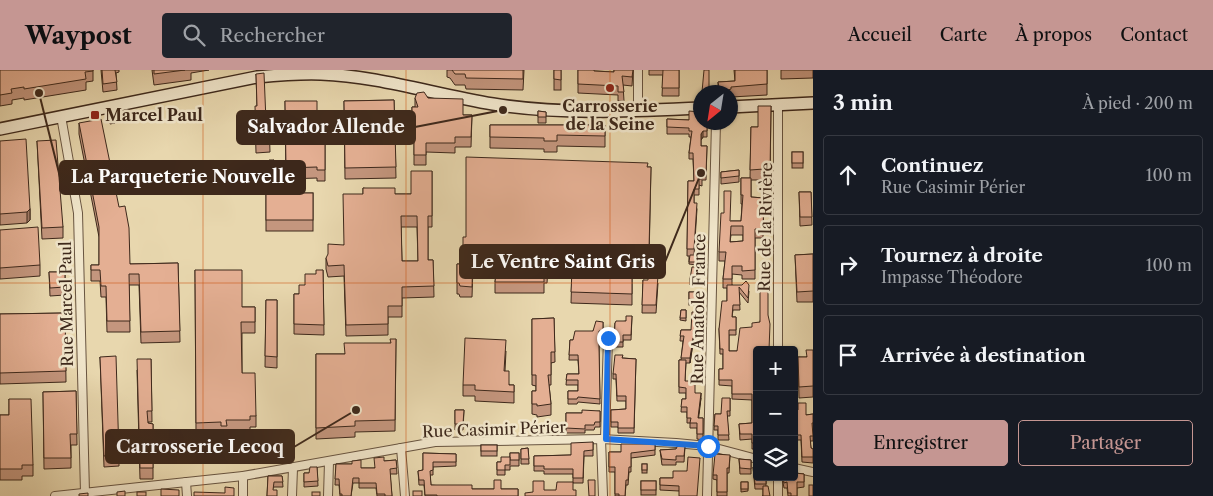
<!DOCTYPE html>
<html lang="fr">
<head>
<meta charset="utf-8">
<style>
	body { margin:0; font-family:"Libre Caslon Text",serif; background:#20242c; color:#f1f3f6 }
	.controls { position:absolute; right:15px; bottom:15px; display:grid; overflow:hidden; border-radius:5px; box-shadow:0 1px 4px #0004 }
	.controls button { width:45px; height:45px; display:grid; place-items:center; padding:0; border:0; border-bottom:1px solid #363941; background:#171b24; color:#f1f3f6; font:25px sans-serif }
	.compass { position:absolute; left:693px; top:15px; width:45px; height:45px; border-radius:50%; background:#171b24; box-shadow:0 1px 4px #0004; rotate:210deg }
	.stop { position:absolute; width:15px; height:15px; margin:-11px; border:4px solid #1a73e8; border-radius:50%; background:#fff }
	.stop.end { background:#1a73e8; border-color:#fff; box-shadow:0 1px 5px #0008 }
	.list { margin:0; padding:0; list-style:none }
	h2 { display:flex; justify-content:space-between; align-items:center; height:65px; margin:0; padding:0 20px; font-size:21px }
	h2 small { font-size:16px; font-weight:400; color:#9ea1a6 }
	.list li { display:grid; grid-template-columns:32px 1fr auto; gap:15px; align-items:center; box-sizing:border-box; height:80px; margin:0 10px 10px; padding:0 10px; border:1px solid #363941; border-radius:5px }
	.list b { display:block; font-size:19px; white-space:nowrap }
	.list p { margin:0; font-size:16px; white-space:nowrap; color:#9ea1a6 }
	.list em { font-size:16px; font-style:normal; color:#9ea1a6 }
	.actions { display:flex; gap:10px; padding:15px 20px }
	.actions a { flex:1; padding:11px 0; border:1px solid #c59692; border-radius:5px; text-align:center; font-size:18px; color:#c59692 }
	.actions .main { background:#c59692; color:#111 }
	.icon { flex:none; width:28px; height:28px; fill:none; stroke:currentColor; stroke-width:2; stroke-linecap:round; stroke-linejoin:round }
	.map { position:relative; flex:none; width:813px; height:426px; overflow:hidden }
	header { display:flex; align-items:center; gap:30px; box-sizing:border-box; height:70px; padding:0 25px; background:#c59692; color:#111 }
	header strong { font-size:24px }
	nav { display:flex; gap:28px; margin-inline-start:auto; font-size:18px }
	.search { width:350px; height:45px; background:#20242c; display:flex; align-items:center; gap:12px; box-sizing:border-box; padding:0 18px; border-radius:5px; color:#9ea1a6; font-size:19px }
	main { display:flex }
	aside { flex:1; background:#171b24 }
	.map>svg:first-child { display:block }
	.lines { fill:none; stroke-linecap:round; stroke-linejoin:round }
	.street-casing { stroke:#685440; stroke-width:10 }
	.secondary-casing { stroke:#3d281b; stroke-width:14 }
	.street { stroke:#f0e5ca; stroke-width:8 }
	.secondary { stroke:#f0e5ca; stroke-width:11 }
	.wall { fill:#c4967e; stroke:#3d281b; fill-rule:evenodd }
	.shaded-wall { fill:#a07a67; stroke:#3d281b }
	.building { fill:#e4af93; stroke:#3d281b; fill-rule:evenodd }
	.route { stroke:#1a73e8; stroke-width:6 }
	.grid { fill:none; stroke:#ce520e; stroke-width:1; stroke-opacity:0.55 }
	.poi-dot { fill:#8f2418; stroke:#f0e5ca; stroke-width:2 }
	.labels { text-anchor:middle; stroke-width:5; stroke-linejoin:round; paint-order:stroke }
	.poi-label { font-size:16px; font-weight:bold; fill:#3d281b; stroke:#f0e5ca }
	.street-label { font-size:16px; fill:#3d281b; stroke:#f0e5ca }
	.leader { fill:none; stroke:#3d281b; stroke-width:2 }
	.callout-dot { fill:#3d281b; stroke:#f0e5ca; stroke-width:2 }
	.callout { fill:#3d281b; stroke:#3d281b; stroke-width:2 }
	.callout-label { font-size:18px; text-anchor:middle; font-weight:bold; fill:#fff }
</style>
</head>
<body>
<header>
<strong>Waypost</strong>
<div class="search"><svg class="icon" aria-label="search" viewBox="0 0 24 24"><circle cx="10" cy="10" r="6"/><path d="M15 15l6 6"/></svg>Rechercher</div>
<nav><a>Accueil</a><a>Carte</a><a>À propos</a><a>Contact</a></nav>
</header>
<main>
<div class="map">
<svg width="813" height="426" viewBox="0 0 813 426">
	<rect width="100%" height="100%" fill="#e8d7ae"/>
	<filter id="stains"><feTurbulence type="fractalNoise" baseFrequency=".004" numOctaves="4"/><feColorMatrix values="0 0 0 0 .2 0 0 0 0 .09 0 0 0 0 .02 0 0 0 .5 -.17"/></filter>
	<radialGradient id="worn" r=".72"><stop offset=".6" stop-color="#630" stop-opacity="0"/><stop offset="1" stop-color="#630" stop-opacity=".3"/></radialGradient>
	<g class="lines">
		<g class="street-casing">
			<g id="street">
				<path d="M638,40V0"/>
				<path d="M61,46L78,143L85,423"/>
				<path d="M778,280V34"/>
				<path d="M601,369L603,426"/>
				<path d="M605,369L608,268"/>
				<path d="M401,378L405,426"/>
				<path d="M794,398L813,402"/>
				<path d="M186,412L187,426"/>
				<path d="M55,426L243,406L435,372L601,369L676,373L708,376L757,389"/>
				<path d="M243,426V406"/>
				<path d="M292,426L293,398"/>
				<path d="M328,426L329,392"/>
				<path d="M707,426L716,52"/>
				<path d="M778,426V407"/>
			</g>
		</g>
		<g class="secondary-casing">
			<g id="secondary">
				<path d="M730,37L813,33"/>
				<path d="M0,59L257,7C278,5 300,3 321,4C379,6 436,25 493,34C561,45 632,41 700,38"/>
			</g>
		</g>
		<use href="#street" class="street"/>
		<use href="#secondary" class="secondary"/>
	</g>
	<g class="wall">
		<path d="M0,0H93V11L86,12V20L24,30V28L12,30V34L0,36Z"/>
		<path d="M101,0H119V2L116,3L117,20L103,22Z"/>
		<path d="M152,0H209L191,3V10L154,15Z"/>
		<path d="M447,0H524L523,20L466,19L465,15H455L450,8L447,7Z"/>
		<rect x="554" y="0" width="7" height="20"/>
		<path d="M578,0L614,2V0H633L632,16L623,15L624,31H618V25L578,23Z"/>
		<path d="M649,0H679V26H662L663,5H649Z"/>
		<path d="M734,0H767V25L731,27L730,30V22H718V12L735,11Z"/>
		<path d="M781,0H813V8L781,9Z"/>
		<path d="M256,4L266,51H269L270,82L256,83L255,47L257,36Z"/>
		<path d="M415,28H428L463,45H472L471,77H455V83L426,82V95H414V56H412V37H415Z"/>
		<path d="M394,30L396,108L345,109L344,31Z"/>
		<path d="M285,31L317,57H325V111H317V108L286,109Z"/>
		<path d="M771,36L770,114H764V110H751V127L764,128L763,168H755V209H742V205L732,204V215L749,221L748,233L739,222L740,240H733L732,247H736V265H729V281H737L752,257L760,252L768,211L757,280V379H752V369L740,370L739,354L752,353V330L732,329V316L719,315V299H723V284H720L719,259L727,231V218H723V209L725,191H719V182L731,151H741L742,134H741V108H750L751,57H758ZM731,165H743V171L730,172Z"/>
		<path d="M538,41L546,42V53H538Z"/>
		<path d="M108,42L115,50V53L110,54Z"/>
		<path d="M667,49L689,50L707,52V67H703L701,70V76H707L706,110H702V116L699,115V125H694V133L697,139L694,185H698L697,195L689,194V186H687L688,111H694L693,89H689V83L691,67H689V64H667Z"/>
		<path d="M79,53L130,194L178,193L180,272L141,273L139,215H129L130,262H107L106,227H101L100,211H91V195H99V167L79,64Z"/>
		<path d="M490,55H605V77L557,76V82H544V79L490,78Z"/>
		<path d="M0,71L30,139V150L27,153L0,155Z"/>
		<path d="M37,71L63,157V168L42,169Z"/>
		<rect x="792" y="82" width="11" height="16"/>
		<path d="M274,90L275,113H269V107H267L266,93Z"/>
		<path d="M648,97H651L649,191H642L641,201H634L633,208H632V235L571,233L572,200L612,207H617V200L548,198L547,213H544V223H495V212L497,197L473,196L472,227H460L459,224H457V194H463L466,167Z"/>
		<path d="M739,100V112L721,114V102Z"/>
		<path d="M432,101V157H428V190H433L434,227L402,228V247H388V265L346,266L344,206L328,207L326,199V188L344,175L363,124V118L395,124H411ZM401,157H417L418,191H402Z"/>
		<path d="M799,122H811L812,155L800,156Z"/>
		<rect x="266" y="123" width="47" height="38"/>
		<path d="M0,160L40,195V206L0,209Z"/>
		<path d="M813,184V232H797L795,185Z"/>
		<path d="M700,197V216L690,215V209Z"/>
		<path d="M195,200L242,237H255V263H242V303L256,346V357H250V360L227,361V367H221V363H196Z"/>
		<path d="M323,200L324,265L294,264V224H299L305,215L316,204Z"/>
		<path d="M49,202H65V225L50,226Z"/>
		<path d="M643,210L658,213L656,243H642Z"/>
		<rect x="689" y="222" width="9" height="13"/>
		<path d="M266,230H277V298L265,297Z"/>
		<path d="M681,240H686V251L680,250Z"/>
		<path d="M65,243L66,312L0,314V244Z"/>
		<path d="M632,246L631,270H623V277H614L615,253L626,251Z"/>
		<path d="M554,248L555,292L551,293V315H549L551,334V345L537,347V345L532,344V321H536V316L532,315V249Z"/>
		<path d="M702,248L699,273H693L690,293H686L685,311L695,323L701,328L698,348H703V370L697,369V358H690V353H687V342H681L682,329H686V323H679V290H681L683,271H680L681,260H691Z"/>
		<path d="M603,252V266H599V279L600,334L578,332L577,334H568V321H578V315H566L567,304H579L578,290H569L570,270H573L593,261Z"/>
		<path d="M396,269L395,361L355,362V367L316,369V284H344L391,273Z"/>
		<path d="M813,280V327L799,328L798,287H806Z"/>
		<path d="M506,281L505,301L509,315H514V333L475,331V326H463V315Z"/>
		<path d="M100,287L119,385V396L104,397Z"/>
		<path d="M622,288L636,289L634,363H618V357H611V340L626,339V331H617L616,309H613V304Z"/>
		<path d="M151,289L152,352H148V353L153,354V409H140L137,300Z"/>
		<path d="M76,321L77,375H71V398L44,399L43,322Z"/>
		<path d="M730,328V346H727L729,370H718V360H714L715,344H721Z"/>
		<path d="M9,329L33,395V406H22V410H0V345H9Z"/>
		<path d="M455,340H464L463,360H455Z"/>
		<path d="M794,340L806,345L813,344V371H810L811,378L813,379V393L802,392L801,370H794Z"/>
		<path d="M600,341V357H595L594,360H585V363H566V343H582Z"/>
		<path d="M593,372V386H584L583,413H573V404H544V401H534V386L571,385Z"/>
		<path d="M655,374V385L631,388V402H629L628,415H626L625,426H615V402H609V382H621Z"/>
		<rect x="481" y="375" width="16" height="11"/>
		<path d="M685,376L684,392H676V395H662L660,380L676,379Z"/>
		<path d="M528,378L529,394H521V379Z"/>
		<path d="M423,383L456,384V396L433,397V405H430L431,415L472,419H518V426H425L424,415H419L418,401L423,400Z"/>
		<path d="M510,383H519V396H510V400H505V405H497V392H501L510,387Z"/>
		<path d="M730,385L729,403H727V426H717V410L713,409V405Z"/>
		<path d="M700,388L679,421L660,420V408H673L687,401Z"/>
		<path d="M739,389L751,390V404H740Z"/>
		<path d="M396,390L397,404H390L392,426H377L376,418H359V413H353L351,426H340L339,415H335L336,394H352L361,398H374L384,391Z"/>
		<rect x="642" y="394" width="5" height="9"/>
		<path d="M317,397L318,416L304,417V403H309Z"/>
		<path d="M753,397L766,407V416L763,426V419H755Z"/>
		<path d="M795,403L804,404V417L797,418V426H788L787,418H784L782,407H794Z"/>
		<path d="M268,406H282L283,417H274L267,426Z"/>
		<rect x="641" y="411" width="15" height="14"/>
		<path d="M741,412H748V421L741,422Z"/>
	</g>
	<g class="shaded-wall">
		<path d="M703,61V67L701,70V64Z"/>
		<path d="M30,139V150L27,153V142Z"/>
		<path d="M702,242V248L699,273V268Z"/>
		<path d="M693,268V273L690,293V288Z"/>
		<path d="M701,323V328L698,353V348Z"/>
	</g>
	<g class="building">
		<path d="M0,0H93V1L85,2L86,9L24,19V17L11,19L12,23L0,25Z"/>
		<path d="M102,0H115L117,12L103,14Z"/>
		<path d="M154,0H185L154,4Z"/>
		<path d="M452,0H523V9L466,8L465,4H455Z"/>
		<path d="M554,0H561V10L554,9Z"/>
		<path d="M578,0H594V1L614,2V0H633L632,7L622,6L624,22H618V16L578,14Z"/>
		<path d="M663,0H679V18H662Z"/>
		<path d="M704,0H709V22H702Z"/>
		<path d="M735,0H767V14L731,17V19L728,20L719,17L718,12L735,11Z"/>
		<path d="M264,3L266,51H269L270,71L256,72L255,36H257L256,4Z"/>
		<path d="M424,22L428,28L463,29V45H472L471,67H455V73H426V85H414V47H412V37H418L415,28L417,23Z"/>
		<path d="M394,30L396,97L345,98L344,31Z"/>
		<path d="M285,31H317V57H325V100H317V97L286,98Z"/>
		<path d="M758,36H771L770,103H764V99L750,100L751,57H758Z"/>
		<path d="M114,41L115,50L110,51L108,42Z"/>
		<path d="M538,41L546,42V47H538Z"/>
		<path d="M689,41L700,42V52H707V61H703L701,64V76H707L706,104H702V109H699V119H694V133H697L694,179H687L688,111H694L693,83H689L692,61H689V58L667,57V49L689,50Z"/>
		<path d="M101,49L119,137L125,136L129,158L130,194L178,193L180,261L141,262L139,204H129L130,251H107L106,216H101L100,200H91V195H99V157L79,53Z"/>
		<path d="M490,55H605V66L557,65V71H544V68L490,67Z"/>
		<path d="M26,69L30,139L27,142L0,144V71Z"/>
		<path d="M56,70L63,157L42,158L37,71Z"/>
		<rect x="792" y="82" width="11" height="11"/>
		<path d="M466,87L648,93L647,97H651L649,180H642L641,191L634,190L633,197H617L618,190L548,187L547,202H544V212H495L498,186L473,185L472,217L460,216L459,213H457V194H463V167H466Z"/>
		<path d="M269,90H274L275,108H269V102L267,101L266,93Z"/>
		<path d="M739,100V106L721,108V102Z"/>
		<path d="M411,101H432V146H428V190H433L434,216L402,217V236H388V254L346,255L344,195L328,196L326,188L328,184V174L344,175L343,124H363V118H395V124H411ZM401,146H417L418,191H402Z"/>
		<path d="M741,108H751V127L764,128L763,159H755V200L742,201V196H732V209H723L726,182H719L721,143H724V121H731L730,151H741L743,125H741ZM731,156H743V171L730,172Z"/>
		<path d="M799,122H811L812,147H800Z"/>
		<rect x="266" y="123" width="47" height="27"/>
		<path d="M38,157L40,195L0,198V160Z"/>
		<path d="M813,184V221L797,222L795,185Z"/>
		<path d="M690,185H698L697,192H689Z"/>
		<path d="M692,197H700V210L690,209Z"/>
		<path d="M195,200H242V237H255V252H241L242,303H255L256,346H250V350H226L227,356H221V352L196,353Z"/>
		<path d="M316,200H323L324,255L294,254V224H299V215H305V204H316Z"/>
		<path d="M572,200L612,201V207L632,208V224L571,222Z"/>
		<path d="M49,202H65V217L50,218Z"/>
		<path d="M648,205H658L656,235H642L643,210H648Z"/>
		<path d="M746,211L749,215L748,228L739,217L740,235H733L732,247H736V260H729V281H737L740,258L752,257V253L760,252V211H768V245L770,254L769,280H757V373H752V364H740L739,354L752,353V324H732V310H719V299H723V279H720L719,259L722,231H727V215H742Z"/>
		<path d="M689,222H698V230L689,229Z"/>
		<path d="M266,230H277V287L265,286Z"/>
		<path d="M681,240H686V248H680Z"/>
		<path d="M692,242H702L699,268H693L690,288H681L684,266H680L681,260H691Z"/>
		<path d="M65,243L66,301L0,303V244Z"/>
		<path d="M626,246H632L631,265H623V272H614L615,253L616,251H626Z"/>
		<path d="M554,248L555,282H551V305H548L551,334L537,336V334H532V321H536V305H532V249Z"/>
		<path d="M596,251L603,252V261H599V276L600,329L578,327L577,329H568V321H578V310H566L567,304H579L578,285H569L570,270H573L575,261H593Z"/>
		<path d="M465,268L506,270L504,301H509V315H514V322L475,320V315H463Z"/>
		<path d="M390,269H396L395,350L355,351V356L316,358V284H345L344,273H391Z"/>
		<path d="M806,280H813V316L799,317L798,287H807Z"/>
		<path d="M615,285H623L622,288L636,289L634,358H618V352H611V340L626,339V326H617L616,304H613Z"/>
		<path d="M116,286L119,385L104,386L100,287Z"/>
		<path d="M137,289H151L152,341H147L148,353L153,354V398H140Z"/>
		<path d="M679,290H686L685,311H695V323H701L698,348H703V364H697V353H690L691,348H687V337H681L682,329H686V318L679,317Z"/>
		<path d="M76,321L77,364H70L71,388H44L43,322Z"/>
		<path d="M722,328H730V341H727L729,365H718V356H714L715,344H721Z"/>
		<path d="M9,329H31L33,395H22V399H0V345H9Z"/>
		<path d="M798,333H806V345L813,344V353H812L813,366H810L811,378L813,379V387H802L801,365H794V340H798Z"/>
		<path d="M455,340H464L463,354H455Z"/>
		<path d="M582,340L600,341V352H595L594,355H585V359L566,358V343H582Z"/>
		<path d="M593,372V380L584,381L583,408H573V399H544V396H534V386L571,385V373Z"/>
		<path d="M621,374H655V380L631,383V397H629L628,410H626L625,426H619V424H615V397H609V382H621Z"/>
		<rect x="481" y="375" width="16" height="6"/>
		<path d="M678,375L685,376L684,386H676V390L662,389L660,380L676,379Z"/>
		<path d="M528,378L529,389H521V379Z"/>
		<path d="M423,383L456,384V392H433V400L430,401L431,415H472V419H494V410H501V419H518V426H437V425H425L424,410H419L418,401L423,400Z"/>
		<rect x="510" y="383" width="9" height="7"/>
		<path d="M715,384L730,385L729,398H727V422H717V405H713Z"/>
		<path d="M384,387V391L396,390L397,398L390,399L392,426H385V424H377L376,413H359V408H353L351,426H342V424H340L339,409H335L336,394H352V391L361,390V398H375L374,388Z"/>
		<path d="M501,387H510V395H505V400H497V392H501Z"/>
		<path d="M688,387L700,388L697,426H679V416L660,415V408H673V401H687Z"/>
		<path d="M739,389L751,390V399L740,398Z"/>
		<rect x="642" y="394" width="5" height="6"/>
		<path d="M310,397H317L318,411L304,412V403H309Z"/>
		<path d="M753,397H757V407H766V414H755Z"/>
		<path d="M794,398L795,403L804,404V412H797V426H791V423H788L787,412L784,413L783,407H794Z"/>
		<path d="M268,406H282L283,412H274L273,420H277V426H267Z"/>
		<path d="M588,410H595V426H589Z"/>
		<path d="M533,411H544V420H556L557,412H573V420H576V426H525V423L533,422Z"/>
		<rect x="641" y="411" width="15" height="9"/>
		<rect x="741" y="412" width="7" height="7"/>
		<rect x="809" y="415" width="4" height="11"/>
		<path d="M763,416H768L770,426H762H763Z"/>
		<path d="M225,417L234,418V426H194V422L225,423Z"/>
		<path d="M161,419L179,420V426H161Z"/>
		<path d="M125,421V426H117V422Z"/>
		<rect x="413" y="421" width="9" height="5"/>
		<rect x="137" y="422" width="9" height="4"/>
		<rect x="312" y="422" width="8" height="4"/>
		<path d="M88,423V426H79V424Z"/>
	</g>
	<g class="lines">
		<path class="route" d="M608,268L606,369L708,376"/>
	</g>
	<path class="grid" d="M203,0V426M406,0V426M610,0V426M0,213H813"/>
	<g class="poi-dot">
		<circle cx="610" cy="18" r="5"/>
		<rect x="90" y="40" width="10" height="10" rx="2.5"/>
	</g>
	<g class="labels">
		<g class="poi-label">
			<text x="610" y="42">Carrosserie<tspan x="610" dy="18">de la Seine</tspan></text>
			<text x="105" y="51" text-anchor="start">Marcel Paul</text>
		</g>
		<g class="street-label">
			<text transform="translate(765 157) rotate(-89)" y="6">Rue de la Rivière</text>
			<text transform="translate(66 234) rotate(-91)" y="6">Rue Marcel Paul</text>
			<text transform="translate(698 239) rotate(-89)" y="6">Rue Anatole France</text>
			<text transform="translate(494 359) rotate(-2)" y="6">Rue Casimir Périer</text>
		</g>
	</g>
	<path class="leader" d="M503 40L415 57M39 23L60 107M701 103L665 192M356 340L294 377"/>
	<g class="callout-dot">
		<circle cx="503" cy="40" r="5"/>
		<circle cx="39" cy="23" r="5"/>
		<circle cx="701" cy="103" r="5"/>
		<circle cx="356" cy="340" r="5"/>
	</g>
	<g class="callout">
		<rect x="237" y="41" width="178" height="33" rx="5"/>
		<rect x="60" y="91" width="245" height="33" rx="5"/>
		<rect x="460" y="175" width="205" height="33" rx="5"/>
		<rect x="106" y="360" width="188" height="33" rx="5"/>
	</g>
	<g class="callout-label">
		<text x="326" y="63">Salvador Allende</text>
		<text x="183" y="113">La Parqueterie Nouvelle</text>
		<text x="563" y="198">Le Ventre Saint Gris</text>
		<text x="200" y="383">Carrosserie Lecoq</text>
	</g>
	<rect width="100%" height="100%" filter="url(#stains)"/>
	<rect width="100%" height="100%" fill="url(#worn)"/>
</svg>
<div class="controls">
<button>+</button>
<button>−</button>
<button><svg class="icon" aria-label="layers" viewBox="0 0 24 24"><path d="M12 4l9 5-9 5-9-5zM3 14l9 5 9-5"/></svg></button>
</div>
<svg class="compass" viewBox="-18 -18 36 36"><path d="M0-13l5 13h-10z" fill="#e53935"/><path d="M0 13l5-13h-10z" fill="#9ea1a6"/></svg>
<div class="stop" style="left:708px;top:376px"></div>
<div class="stop end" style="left:608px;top:268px"></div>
</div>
<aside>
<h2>3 min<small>À pied · 200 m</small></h2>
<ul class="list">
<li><svg class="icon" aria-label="ahead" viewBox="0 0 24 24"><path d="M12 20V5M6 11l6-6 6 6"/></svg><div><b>Continuez</b><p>Rue Casimir Périer</p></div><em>100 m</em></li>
<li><svg class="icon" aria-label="right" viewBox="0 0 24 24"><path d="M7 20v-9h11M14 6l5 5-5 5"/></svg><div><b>Tournez à droite</b><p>Impasse Théodore</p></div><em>100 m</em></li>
<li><svg class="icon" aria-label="arrive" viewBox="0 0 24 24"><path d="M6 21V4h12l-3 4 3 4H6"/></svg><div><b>Arrivée à destination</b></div></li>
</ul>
<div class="actions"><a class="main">Enregistrer</a><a>Partager</a></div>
</aside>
</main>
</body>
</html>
